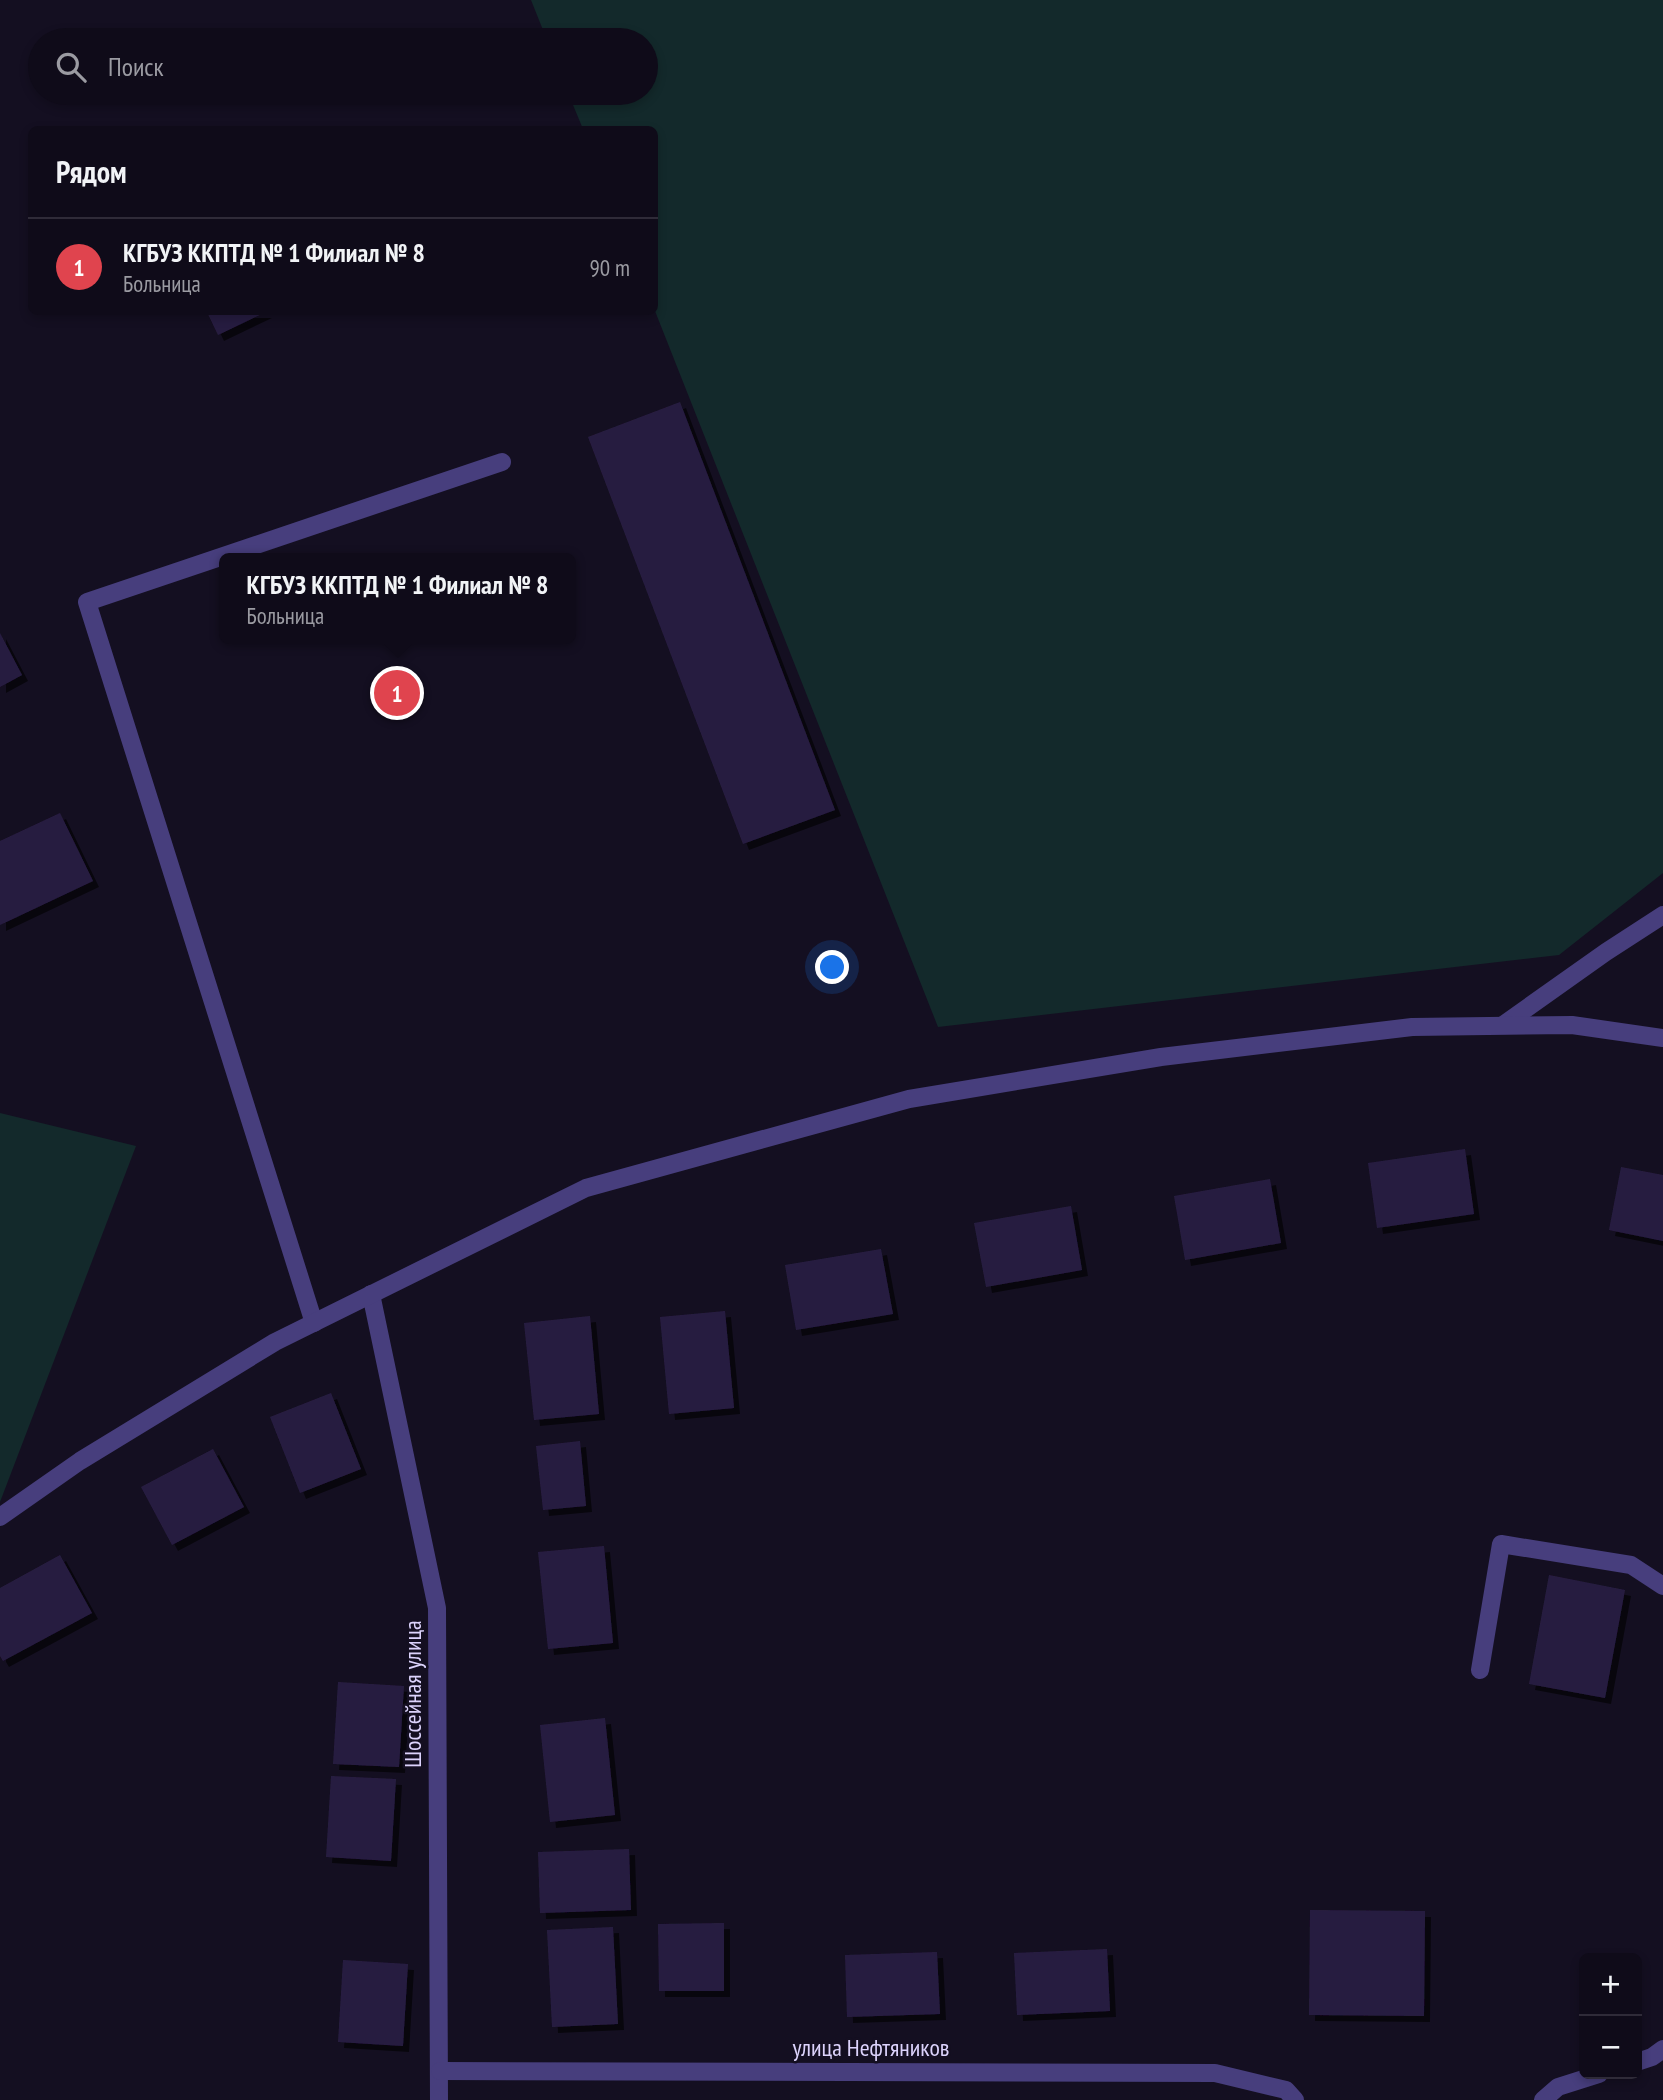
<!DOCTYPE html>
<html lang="ru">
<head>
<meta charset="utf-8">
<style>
	body { margin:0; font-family:"PT Sans Narrow",sans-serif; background:#181422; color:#f1f3f6 }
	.controls { position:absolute; right:21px; bottom:21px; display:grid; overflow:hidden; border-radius:10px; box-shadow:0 4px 10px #0003 }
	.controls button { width:63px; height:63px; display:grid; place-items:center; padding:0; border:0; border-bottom:2px solid #2f2b38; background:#0f0b19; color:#f1f3f6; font:35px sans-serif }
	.you { position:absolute; left:833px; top:968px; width:24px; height:24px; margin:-18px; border:5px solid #fff; border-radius:50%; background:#1a73e8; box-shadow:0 0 0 10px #1a73e833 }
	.badge { display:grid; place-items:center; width:46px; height:46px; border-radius:50%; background:#11bce9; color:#fff; font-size:23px; font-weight:700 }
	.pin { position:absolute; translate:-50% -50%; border:4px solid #fff; box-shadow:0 2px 7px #0006 }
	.popup { position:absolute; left:219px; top:553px; width:357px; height:91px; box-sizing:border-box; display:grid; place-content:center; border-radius:10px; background:#0f0b19; filter:drop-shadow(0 2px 5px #0005); font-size:23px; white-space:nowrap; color:#9b9ba2 }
	.popup b { font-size:26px; color:#f1f3f6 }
	.popup::after { content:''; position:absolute; left:50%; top:100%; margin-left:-14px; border:14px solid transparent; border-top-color:#0f0b19 }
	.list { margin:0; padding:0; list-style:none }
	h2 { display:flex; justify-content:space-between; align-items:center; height:91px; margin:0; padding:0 28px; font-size:30px }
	h2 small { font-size:23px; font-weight:400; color:#9b9ba2 }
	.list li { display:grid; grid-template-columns:46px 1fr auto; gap:21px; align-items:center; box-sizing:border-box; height:98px; padding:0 28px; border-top:2px solid #2f2b38 }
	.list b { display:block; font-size:26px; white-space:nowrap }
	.list p { margin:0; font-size:23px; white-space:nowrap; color:#9b9ba2 }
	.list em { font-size:23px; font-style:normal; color:#9b9ba2 }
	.icon { flex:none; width:38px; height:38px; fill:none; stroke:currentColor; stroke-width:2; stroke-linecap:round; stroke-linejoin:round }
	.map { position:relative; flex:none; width:1663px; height:2100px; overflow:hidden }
	.search { position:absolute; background:#0f0b19; box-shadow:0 4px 10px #0003; left:28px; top:28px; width:630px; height:77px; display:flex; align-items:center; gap:18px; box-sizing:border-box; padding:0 24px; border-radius:38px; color:#9b9ba2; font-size:26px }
	.panel { position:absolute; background:#0f0b19; box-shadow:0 4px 10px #0003; left:28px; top:126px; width:630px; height:189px; border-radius:10px }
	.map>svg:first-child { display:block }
	.green { fill:#13292b }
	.building { fill:#281d41; filter:url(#shadow) }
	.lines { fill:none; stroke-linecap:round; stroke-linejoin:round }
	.service { stroke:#473e7d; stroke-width:18 }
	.minor { stroke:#473e7d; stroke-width:18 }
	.labels { text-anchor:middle; stroke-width:5; stroke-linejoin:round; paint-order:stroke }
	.street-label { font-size:24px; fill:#dcd3fc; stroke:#140f21 }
</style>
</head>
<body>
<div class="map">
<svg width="1663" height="2100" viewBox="0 0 1663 2100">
	<defs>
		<filter id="shadow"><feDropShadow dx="6" dy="6" stdDeviation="0" flood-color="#0009"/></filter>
	</defs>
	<rect width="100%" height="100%" fill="#140f21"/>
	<g class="green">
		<path d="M531,0H1663V873L1559,955L938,1027L655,311L654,130L583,129L568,93H646V40H547Z"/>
		<path d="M0,1113L136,1146L0,1502Z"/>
	</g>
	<g class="building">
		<path d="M207,312H266L218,335Z"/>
		<path d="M680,402L835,810L743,844L588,437Z"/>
		<path d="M0,633L22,675L0,687Z"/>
		<path d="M60,813L93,881L0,925V841Z"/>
		<path d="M1465,1149L1474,1214L1377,1228L1368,1163Z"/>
		<path d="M1621,1167L1663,1175V1241L1609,1230Z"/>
		<path d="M1270,1179L1281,1243L1185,1260L1174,1196Z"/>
		<path d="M1071,1206L1082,1270L986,1287L974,1223Z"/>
		<path d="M881,1249L893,1314L796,1330L785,1265Z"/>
		<path d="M725,1311L734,1408L669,1414L660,1317Z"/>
		<path d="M590,1316L599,1414L534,1420L524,1323Z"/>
		<path d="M331,1393L361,1469L300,1493L270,1417Z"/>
		<path d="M580,1441L586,1506L543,1510L536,1446Z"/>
		<path d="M213,1449L244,1507L172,1545L141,1487Z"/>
		<path d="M604,1546L613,1643L548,1649L538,1552Z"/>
		<path d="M60,1555L92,1613L3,1661L0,1656V1588Z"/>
		<path d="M1549,1575L1625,1590L1605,1698L1529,1684Z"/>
		<path d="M338,1682L404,1686L399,1767L333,1764Z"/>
		<path d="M605,1718L615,1815L550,1822L540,1725Z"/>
		<path d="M331,1776L396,1779L391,1861L326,1857Z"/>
		<path d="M629,1849L631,1910L540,1913L538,1852Z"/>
		<path d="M1310,1910L1425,1911L1424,2016L1309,2015Z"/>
		<path d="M724,1923V1991H659L658,1924Z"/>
		<path d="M613,1927L618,2024L552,2027L547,1930Z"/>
		<path d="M1107,1949L1110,2011L1017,2015L1014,1953Z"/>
		<path d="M937,1952L940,2014L847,2017L845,1955Z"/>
		<path d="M343,1960L408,1964L403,2046L338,2042Z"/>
	</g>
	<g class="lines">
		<g class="service">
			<path d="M314,1323L87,602L502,462"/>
			<path d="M1480,1670L1501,1544L1631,1565L1663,1586"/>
			<path d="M1637,2062L1652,2057L1663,2049"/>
			<path d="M1543,2100L1558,2087L1599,2074"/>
		</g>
		<g class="minor">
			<path d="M1503,1025L1606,952L1663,915"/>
			<path d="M371,1294L437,1608L439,2100"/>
			<path d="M0,1517L80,1461L275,1342L586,1188L909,1099L1161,1057L1412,1027L1572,1025L1663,1038"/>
			<path d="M440,2071L1215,2073L1286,2090L1295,2100"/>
		</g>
	</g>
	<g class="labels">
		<g class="street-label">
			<text transform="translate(413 1694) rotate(-90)" y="8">Шоссейная улица</text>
			<text x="871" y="2056">улица Нефтяников</text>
		</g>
	</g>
</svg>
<div class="controls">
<button>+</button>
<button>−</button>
</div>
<div class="you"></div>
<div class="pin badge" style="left:397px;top:693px;background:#e0444e">1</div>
<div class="popup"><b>КГБУЗ ККПТД № 1 Филиал № 8</b>Больница</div>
<div class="search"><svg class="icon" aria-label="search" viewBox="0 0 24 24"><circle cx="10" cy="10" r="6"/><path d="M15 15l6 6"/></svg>Поиск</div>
<section class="panel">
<h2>Рядом<small></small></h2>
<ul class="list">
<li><span class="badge" style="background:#e0444e">1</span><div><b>КГБУЗ ККПТД № 1 Филиал № 8</b><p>Больница</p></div><em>90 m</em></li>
</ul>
</section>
</div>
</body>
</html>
